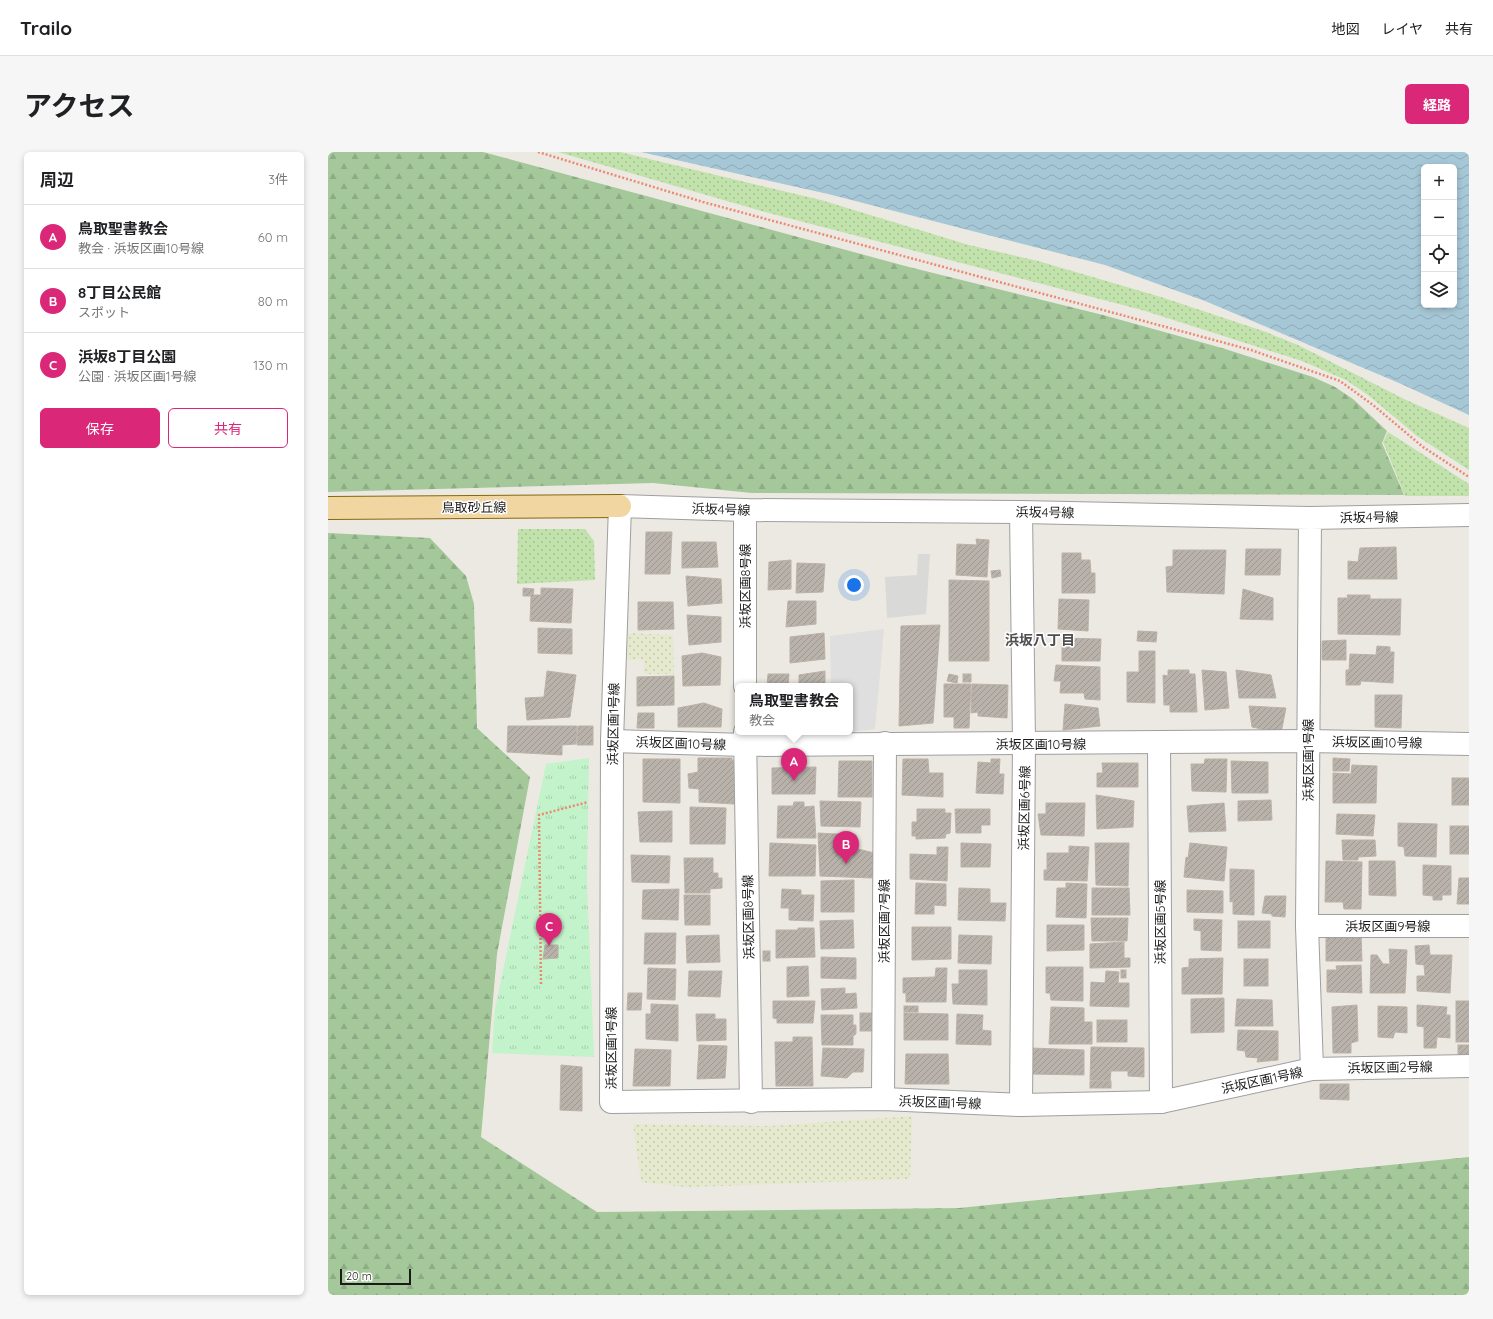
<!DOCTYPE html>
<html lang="ja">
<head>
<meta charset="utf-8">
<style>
	body { margin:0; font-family:Quicksand,"Noto Sans JP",sans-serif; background:#f6f6f6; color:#202124 }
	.controls { position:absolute; right:12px; top:12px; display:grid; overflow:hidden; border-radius:6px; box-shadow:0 2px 6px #0003 }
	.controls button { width:36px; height:36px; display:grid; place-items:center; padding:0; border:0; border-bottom:1px solid #e0e0e0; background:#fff; color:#202124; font:20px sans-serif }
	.scale { position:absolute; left:12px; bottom:10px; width:71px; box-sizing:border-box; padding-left:4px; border:2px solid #1b1b1b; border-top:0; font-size:11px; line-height:14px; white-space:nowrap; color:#1b1b1b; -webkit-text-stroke:3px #fff; paint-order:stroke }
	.you { position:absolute; left:526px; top:433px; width:14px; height:14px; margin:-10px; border:3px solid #fff; border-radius:50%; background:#1a73e8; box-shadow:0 0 0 6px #1a73e833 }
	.badge { display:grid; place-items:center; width:26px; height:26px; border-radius:50%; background:#db2777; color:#fff; font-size:13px; font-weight:700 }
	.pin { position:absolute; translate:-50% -33px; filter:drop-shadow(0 1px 2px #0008) }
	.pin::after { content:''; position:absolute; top:21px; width:14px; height:12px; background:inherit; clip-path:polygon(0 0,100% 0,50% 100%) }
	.popup { position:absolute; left:407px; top:531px; width:118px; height:52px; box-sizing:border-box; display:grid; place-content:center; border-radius:6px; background:#fff; filter:drop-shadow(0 1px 3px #0005); font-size:13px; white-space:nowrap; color:#757577 }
	.popup b { font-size:15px; color:#202124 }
	.popup::after { content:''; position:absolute; left:50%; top:100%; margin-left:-8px; border:8px solid transparent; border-top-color:#fff }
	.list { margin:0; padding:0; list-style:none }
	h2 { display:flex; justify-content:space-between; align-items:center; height:52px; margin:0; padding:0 16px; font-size:17px }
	h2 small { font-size:13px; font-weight:400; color:#757577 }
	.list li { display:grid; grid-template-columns:26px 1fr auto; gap:12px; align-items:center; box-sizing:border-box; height:64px; padding:0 16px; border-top:1px solid #e0e0e0 }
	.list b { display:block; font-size:15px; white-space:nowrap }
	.list p { margin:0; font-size:13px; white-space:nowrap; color:#757577 }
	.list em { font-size:13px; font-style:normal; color:#757577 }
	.actions { display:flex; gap:8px; padding:12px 16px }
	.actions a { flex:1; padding:9px 0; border:1px solid #db2777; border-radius:6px; text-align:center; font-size:14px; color:#db2777 }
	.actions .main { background:#db2777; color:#fff }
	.icon { flex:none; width:22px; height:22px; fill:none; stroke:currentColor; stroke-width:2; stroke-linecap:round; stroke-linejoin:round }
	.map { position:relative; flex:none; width:1141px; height:1143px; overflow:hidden; border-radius:6px }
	header { display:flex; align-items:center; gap:24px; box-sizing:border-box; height:56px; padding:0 20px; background:#fff; border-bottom:1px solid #e0e0e0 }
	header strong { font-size:19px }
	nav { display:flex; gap:22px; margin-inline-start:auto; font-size:14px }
	.intro { display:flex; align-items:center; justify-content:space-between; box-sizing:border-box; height:96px; padding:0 24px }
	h1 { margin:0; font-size:28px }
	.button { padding:10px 18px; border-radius:6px; background:#db2777; color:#fff; font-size:14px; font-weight:700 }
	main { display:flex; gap:24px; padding:0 24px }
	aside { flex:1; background:#fff; border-radius:6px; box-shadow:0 2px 6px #0003 }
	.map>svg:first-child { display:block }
	.residential { fill:#d9d9d8 }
	.farmland { fill:url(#farmland-dots) }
	.grass { fill:url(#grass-dots) }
	.forest { fill:url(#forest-firs) }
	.park { fill:url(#park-tufts) }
	.parking { fill:#dfdfdf }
	.water { fill:url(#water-waves); fill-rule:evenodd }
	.building { fill:url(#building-hatch); stroke:#bcb1a6 }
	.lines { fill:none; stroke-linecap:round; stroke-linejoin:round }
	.minor-casing { stroke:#9f9f9f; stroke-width:24 }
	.major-casing { stroke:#85680e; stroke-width:24 }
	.path { stroke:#ec8973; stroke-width:2.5; stroke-dasharray:2 2; stroke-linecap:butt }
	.minor { stroke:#fff; stroke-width:22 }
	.major { stroke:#f2d6a1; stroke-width:22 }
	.labels { text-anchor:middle; stroke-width:3; stroke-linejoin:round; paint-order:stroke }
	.street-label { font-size:13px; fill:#1b1b1b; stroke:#fff }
	.neighbourhood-label { font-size:14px; font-weight:bold; fill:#4e4e4e; stroke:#fff }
</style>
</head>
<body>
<header>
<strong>Trailo</strong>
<nav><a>地図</a><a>レイヤ</a><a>共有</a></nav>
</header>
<div class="intro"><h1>アクセス</h1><a class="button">経路</a></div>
<main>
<aside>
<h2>周辺<small>3件</small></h2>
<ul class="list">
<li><span class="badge">A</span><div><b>鳥取聖書教会</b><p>教会 · 浜坂区画10号線</p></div><em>60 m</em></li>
<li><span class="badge">B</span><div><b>8丁目公民館</b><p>スポット</p></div><em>80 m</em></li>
<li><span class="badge">C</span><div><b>浜坂8丁目公園</b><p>公園 · 浜坂区画1号線</p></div><em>130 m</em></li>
</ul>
<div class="actions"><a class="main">保存</a><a>共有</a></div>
</aside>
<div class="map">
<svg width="1141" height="1143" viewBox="0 0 1141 1143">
	<defs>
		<pattern id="farmland-dots" width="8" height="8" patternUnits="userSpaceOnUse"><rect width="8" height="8" fill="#e5eace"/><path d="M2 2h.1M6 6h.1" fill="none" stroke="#c4c8b0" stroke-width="1.8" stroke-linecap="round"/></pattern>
		<pattern id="grass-dots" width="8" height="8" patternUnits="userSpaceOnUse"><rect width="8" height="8" fill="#c2e2ac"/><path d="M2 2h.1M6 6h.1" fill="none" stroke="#a6c193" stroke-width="1.8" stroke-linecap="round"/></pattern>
		<pattern id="forest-firs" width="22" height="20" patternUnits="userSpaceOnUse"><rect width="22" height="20" fill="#a4c89a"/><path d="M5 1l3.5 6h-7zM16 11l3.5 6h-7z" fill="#8dab84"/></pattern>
		<pattern id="park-tufts" width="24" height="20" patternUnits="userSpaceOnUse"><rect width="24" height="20" fill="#c2f3ca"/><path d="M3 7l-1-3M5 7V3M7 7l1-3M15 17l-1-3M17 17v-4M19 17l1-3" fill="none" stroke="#a6d0ad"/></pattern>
		<pattern id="water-waves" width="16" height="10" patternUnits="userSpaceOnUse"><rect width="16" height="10" fill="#a6c7d6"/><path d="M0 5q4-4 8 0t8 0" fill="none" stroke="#8eaab7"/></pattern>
		<pattern id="building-hatch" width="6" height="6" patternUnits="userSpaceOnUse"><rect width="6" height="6" fill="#b8b2ab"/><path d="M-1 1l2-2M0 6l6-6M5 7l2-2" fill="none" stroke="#9e9893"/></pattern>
	</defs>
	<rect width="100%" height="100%" fill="#ece9e2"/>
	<path class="residential" d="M590,402H602L598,462L559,466L557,425L589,423Z"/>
	<g class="farmland">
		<path d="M299,481L345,483L346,522H316V507L299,508Z"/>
		<path d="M584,964L582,1027L397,1034L357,1035L313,1030L305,972L443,974Z"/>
	</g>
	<g class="grass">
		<path d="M230,0H292L493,48L641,93L710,109L833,145L938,180L970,193L1076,247L1141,276V318L1089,284L1040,243L1018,228L974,209L814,158L437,60Z"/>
		<path d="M1060,280L1141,332V344H1077L1055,290Z"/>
		<path d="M190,377H257L266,389L267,428L189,432Z"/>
	</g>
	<g class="forest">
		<path d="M0,0H155L581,115L775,163L894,196L985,225L1007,235L1025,247L1059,279L1054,291L1076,343L424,341L325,331L0,340Z"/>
		<path d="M0,381L102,386L138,424L146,452L149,576L202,625L169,802L153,985L269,1060L631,1056L1141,1005V1143H0Z"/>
	</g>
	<path class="park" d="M261,606L259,730L266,905L164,901L167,857L218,612Z"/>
	<path class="parking" d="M556,477L547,577L522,580V534H503L502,484Z"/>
	<path class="water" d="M313,0H1141V263L1071,231L877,149L777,113L500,42ZM1096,15H1126V153H1096Z"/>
	<g class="building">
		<path d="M318,380H344L342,422H317Z"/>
		<path d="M648,387L661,388L659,425L628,423L629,392L649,393Z"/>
		<path d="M354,390H388L390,415L354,416Z"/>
		<path d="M1068,395L1069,427H1020V409L1030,410L1032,396Z"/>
		<path d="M918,397H953L952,423H917Z"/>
		<path d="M845,398H898L896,442L839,440L838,415L845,414Z"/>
		<path d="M734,401H753V408H762L763,421H767V441H734Z"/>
		<path d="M463,408V437L440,438L441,410Z"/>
		<path d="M469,411L497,412L495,440L468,441Z"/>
		<path d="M672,418L673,424L664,426L663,419Z"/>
		<path d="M358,424L393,427L394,451L360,454Z"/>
		<path d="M621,428L661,429V509H621Z"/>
		<path d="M195,436L206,437L205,443H213V436L245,437L243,471L202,469L203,444H195Z"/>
		<path d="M915,437L945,446V468L912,467Z"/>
		<path d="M1019,443H1042V447H1073L1072,483L1010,482V446H1020Z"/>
		<path d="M731,447L761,448L760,479L730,477Z"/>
		<path d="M460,449H488V472L458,475Z"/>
		<path d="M310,450H345L346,477L310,478Z"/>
		<path d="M359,463L393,465V490L361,493Z"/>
		<path d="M612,473L605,571L571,574L573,474Z"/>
		<path d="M210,476L244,477V502L210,501Z"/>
		<path d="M810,479L829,480L828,490L809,489Z"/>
		<path d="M496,481L497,507L462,511V485Z"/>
		<path d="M734,486L773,487L772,509H734Z"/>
		<path d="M1018,488V508H994V489Z"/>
		<path d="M1049,494L1062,495V500H1066L1065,531L1033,529L1032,533H1018V518H1021L1022,502L1048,503Z"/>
		<path d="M811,499H827V551L799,550V520H811Z"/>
		<path d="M374,501L393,505L392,533L355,534L354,504Z"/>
		<path d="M728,513L772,515V548L757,547L756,541H732L733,529H726Z"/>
		<path d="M840,518H861V522H867L869,560H842V553H836L835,523L840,524Z"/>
		<path d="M874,518L898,520L901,556L877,558Z"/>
		<path d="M908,518L943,523L948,546H911Z"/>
		<path d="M219,519L248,523L242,565L199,568L197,546L216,545Z"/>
		<path d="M497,519V534H471V523Z"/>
		<path d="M440,522H461L460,534H439Z"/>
		<path d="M621,522L630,524L629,531L619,529Z"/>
		<rect x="635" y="522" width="8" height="8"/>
		<path d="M346,524V553L309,554V525Z"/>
		<path d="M616,532H643L641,576H626V565H616Z"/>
		<path d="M644,532L680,533L679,566L650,564V560L643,561Z"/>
		<path d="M1047,543H1074L1073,576L1047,575Z"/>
		<path d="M376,551L394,557L393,575H350V556Z"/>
		<path d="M737,552L770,556L772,574L735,578Z"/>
		<path d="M921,554L958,556L953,581L924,575Z"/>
		<path d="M310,561H326V576H309Z"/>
		<path d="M180,574H249L248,592L234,593V603L179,600Z"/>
		<path d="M250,574H265V593H249Z"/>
		<path d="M370,606H404V609L409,608L406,652L371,650V637L361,636L360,622L370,620Z"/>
		<path d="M1005,606L1022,607L1021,619H1005Z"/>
		<path d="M315,607H352V651L315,650Z"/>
		<path d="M575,607H600L601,621H615V645L574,643Z"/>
		<path d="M663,607H672L671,622H676L675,642L648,641L650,610L663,611Z"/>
		<path d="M877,607H899L898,640L864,639L863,612H876Z"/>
		<path d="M511,609H544V645H510Z"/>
		<path d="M903,609L940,610V641H904Z"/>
		<path d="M774,611H810V635H769V621H775Z"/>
		<path d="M1024,613L1049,614L1048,651H1005V621L1023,622Z"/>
		<path d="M488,615L487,642H444V616Z"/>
		<rect x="1124" y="626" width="17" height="27"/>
		<path d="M768,643L806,649L805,675L769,677Z"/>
		<path d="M943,648L944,668L910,669V649Z"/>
		<path d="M492,649L533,650L532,675L493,674Z"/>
		<path d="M466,650H476V655L486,654L488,686H449L450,654H465Z"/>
		<path d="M718,651H757L756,684L713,683L710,662H718Z"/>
		<path d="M896,651L898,679L861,680L859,654Z"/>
		<path d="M362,655L398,656L397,692H362Z"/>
		<path d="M589,657H617V661H623L622,681L618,682L617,686L588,687V684H584V670H589Z"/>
		<path d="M627,657H662V673H653V681H628Z"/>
		<path d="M344,659V690H312L310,660Z"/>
		<path d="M1009,662L1047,663L1045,684L1008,682Z"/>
		<path d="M1070,671L1109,672L1108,705L1077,704L1076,695L1070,694Z"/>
		<rect x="1122" y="674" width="19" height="28"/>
		<path d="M490,681L528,683L530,697L546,701L544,726L492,724Z"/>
		<path d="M1014,688H1047L1048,704L1030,705V708H1015Z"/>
		<path d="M442,691L488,693L487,724H441Z"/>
		<path d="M633,691L663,692L662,715H633Z"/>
		<path d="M767,691H801L800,734L768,733Z"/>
		<path d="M862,691L899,695L896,729L856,725L858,705L860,706Z"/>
		<path d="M741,694L761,695L759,729L716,728V718H719V701H741Z"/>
		<path d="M609,695H620L619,729L582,727V702L609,703Z"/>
		<path d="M303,703L342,704L341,731L304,730Z"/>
		<path d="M356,706H385V721H390V726H394V736L382,737V741H357Z"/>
		<path d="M998,709L1034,710L1033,757H1016L1015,750H997Z"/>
		<path d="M1041,709H1067L1068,744L1041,743Z"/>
		<path d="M1095,713L1123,714V743H1114V748H1105V744L1095,743Z"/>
		<path d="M902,717L926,718V763L905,762V749L902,750Z"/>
		<path d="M1131,726H1141V752H1129Z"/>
		<path d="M526,728V760H493V729Z"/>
		<path d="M588,731L618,732V754L606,753V762H587Z"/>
		<path d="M738,731L759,732L758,766L728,765L729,736H738Z"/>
		<path d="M631,736L662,737V751H678L677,769L630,768Z"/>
		<path d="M764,736H801L802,763H764Z"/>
		<path d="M351,737L350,768L314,767L315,738Z"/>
		<path d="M454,737L473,738V743H486L485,769L461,768V756H453Z"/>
		<path d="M859,738L895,739V761L859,760Z"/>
		<path d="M356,743H382V773H357Z"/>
		<path d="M937,744H958L957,765L944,764V762L934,761Z"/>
		<path d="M763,766H800L799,789H764Z"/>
		<path d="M866,767L894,768L893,799L873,798V779L866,778Z"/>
		<path d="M525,768L526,796L493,797L492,769Z"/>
		<rect x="910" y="769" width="32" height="27"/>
		<path d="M719,773H756V798L719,799Z"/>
		<path d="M584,775H623V807L584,808Z"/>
		<path d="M470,776H486L487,805L448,806V778H470Z"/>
		<path d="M317,781H348L347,812H316Z"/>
		<path d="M1003,781L1033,782L1034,809H998V786Z"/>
		<path d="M391,783L392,810L359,811L358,784Z"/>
		<path d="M631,783L664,784L663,812L630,811Z"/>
		<path d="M796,790V806H802V815L762,816V792Z"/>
		<path d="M217,793H230V806L215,807Z"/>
		<path d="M1101,793L1102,803H1124L1122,841L1089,839V824H1097L1096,813L1088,812L1087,794Z"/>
		<path d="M1061,797L1079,798L1077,841H1042L1043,803H1049L1055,812H1062Z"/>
		<rect x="435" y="799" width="7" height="10"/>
		<path d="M493,805L528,806V827L493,826Z"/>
		<path d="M895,806L894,842H854V816L861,815V807Z"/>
		<rect x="916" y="807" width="24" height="27"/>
		<path d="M1033,813L1034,841L999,840V818H1009L1008,814Z"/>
		<path d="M480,814L481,844L459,845V815Z"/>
		<path d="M718,815H755V849L723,848L722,841H718Z"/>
		<path d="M320,816L348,817L347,848L319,847Z"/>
		<path d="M608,816H619L618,850H578V841H575V826L607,825Z"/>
		<path d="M631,818H659V853L625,852L624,832H631Z"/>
		<rect x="793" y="818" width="5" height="8"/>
		<path d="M361,819H394L392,845L360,844Z"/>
		<path d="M778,819L791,820L790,831H801V855L762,854L763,830L777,831Z"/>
		<path d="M517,836V842L528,841L529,856L494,858L493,837Z"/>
		<path d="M300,841H314L313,858H299Z"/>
		<path d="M896,846V880L863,881V847Z"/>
		<path d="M909,847L944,848L945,874H907Z"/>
		<path d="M445,849H487L485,871H449V867L445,866Z"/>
		<rect x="1128" y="849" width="13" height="41"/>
		<path d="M323,852L350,853V889L318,887V862H323Z"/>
		<path d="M1029,853L1030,889L1023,891V901H1005L1004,855Z"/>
		<path d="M1089,853L1119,855L1118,863H1122V886L1109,885L1108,896H1096V875L1089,874Z"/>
		<rect x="576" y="854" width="14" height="6"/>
		<path d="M1050,854L1079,855V881L1067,880L1065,886L1050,885Z"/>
		<path d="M723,855L756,856V870H764V892H721Z"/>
		<rect x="532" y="861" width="12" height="18"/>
		<path d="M576,861L620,862V888H576Z"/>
		<path d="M368,862H387V867H398V888L369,889Z"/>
		<path d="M629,862L655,863L654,878L663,879V893L628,892Z"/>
		<path d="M493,863H525V873H528V882L525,884V893H494Z"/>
		<rect x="769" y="868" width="30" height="22"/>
		<path d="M910,878L950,879V908L929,910L930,906L918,905L917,899L909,898Z"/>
		<path d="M465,885H484L485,934H448L447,890H465Z"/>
		<path d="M371,893L399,894L397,926L369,927Z"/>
		<rect x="1130" y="893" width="11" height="11"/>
		<path d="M763,895L816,896V925L800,924V919H783L782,929L762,928Z"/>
		<path d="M495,896L536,897L535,920H525L519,926L493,924Z"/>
		<path d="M703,896L756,898V923L703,922Z"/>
		<path d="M307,897L343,898L342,934H305Z"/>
		<path d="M578,902H620L621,932H577Z"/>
		<path d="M233,913L254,915V959L232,958Z"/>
		<rect x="762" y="929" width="21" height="7"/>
		<path d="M992,932H1021V948L992,947Z"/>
	</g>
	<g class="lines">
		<g class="minor-casing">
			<g id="minor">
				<path d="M417,358V534"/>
				<path d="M982,366L979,774L984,917L833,950L693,953L555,947L283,950L284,589L292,354L417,358L693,360L982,366L1141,363"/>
				<path d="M417,580L423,950"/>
				<path d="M284,589L417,593L980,589L1141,592"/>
				<path d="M831,591L833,950"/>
				<path d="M979,774H1141"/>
				<path d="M984,917L1141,914"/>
				<path d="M555,947L557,591"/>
				<path d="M693,953L696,592L693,360"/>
			</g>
		</g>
		<g class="major-casing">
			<path id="major" d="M0,356L292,354"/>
		</g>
		<g class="path">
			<path d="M210,0L375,50L923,198L1012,229L1045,253L1095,295L1141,325"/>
			<path d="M213,832L211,663L260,650"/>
		</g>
		<use href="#minor" class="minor"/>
		<use href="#major" class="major"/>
	</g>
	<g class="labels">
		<g class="street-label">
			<text x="146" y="360">鳥取砂丘線</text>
			<text transform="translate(393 357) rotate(2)" y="5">浜坂4号線</text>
			<text transform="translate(717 360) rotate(1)" y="5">浜坂4号線</text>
			<text transform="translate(1041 365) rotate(-1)" y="5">浜坂4号線</text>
			<text transform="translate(417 434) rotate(-90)" y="5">浜坂区画8号線</text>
			<text transform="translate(285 572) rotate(-89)" y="5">浜坂区画1号線</text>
			<text transform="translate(1049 590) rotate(1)" y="5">浜坂区画10号線</text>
			<text transform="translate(353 591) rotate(2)" y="5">浜坂区画10号線</text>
			<text x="713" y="597">浜坂区画10号線</text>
			<text transform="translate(980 608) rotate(-90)" y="5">浜坂区画1号線</text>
			<text transform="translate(696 656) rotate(-89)" y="5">浜坂区画6号線</text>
			<text transform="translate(420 765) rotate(-91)" y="5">浜坂区画8号線</text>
			<text transform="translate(556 769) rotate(-90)" y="5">浜坂区画7号線</text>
			<text transform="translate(832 770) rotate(-90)" y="5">浜坂区画5号線</text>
			<text x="1060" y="779">浜坂区画9号線</text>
			<text transform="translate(283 896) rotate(-90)" y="5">浜坂区画1号線</text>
			<text transform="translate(1062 915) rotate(-1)" y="5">浜坂区画2号線</text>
			<text transform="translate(934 928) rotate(-12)" y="5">浜坂区画1号線</text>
			<text transform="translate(612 950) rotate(2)" y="5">浜坂区画1号線</text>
		</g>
		<g class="neighbourhood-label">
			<text x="712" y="493">浜坂八丁目</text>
		</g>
	</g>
</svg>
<div class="controls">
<button>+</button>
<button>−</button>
<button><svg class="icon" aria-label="locate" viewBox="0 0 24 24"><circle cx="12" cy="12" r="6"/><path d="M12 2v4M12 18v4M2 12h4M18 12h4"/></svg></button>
<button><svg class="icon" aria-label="layers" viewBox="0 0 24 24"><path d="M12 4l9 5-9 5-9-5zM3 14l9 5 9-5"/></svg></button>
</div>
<div class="scale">20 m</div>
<div class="you"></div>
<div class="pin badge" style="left:466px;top:629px">A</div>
<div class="popup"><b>鳥取聖書教会</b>教会</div>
<div class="pin badge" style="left:518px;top:712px">B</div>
<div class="pin badge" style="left:221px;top:794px">C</div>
</div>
</main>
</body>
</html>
